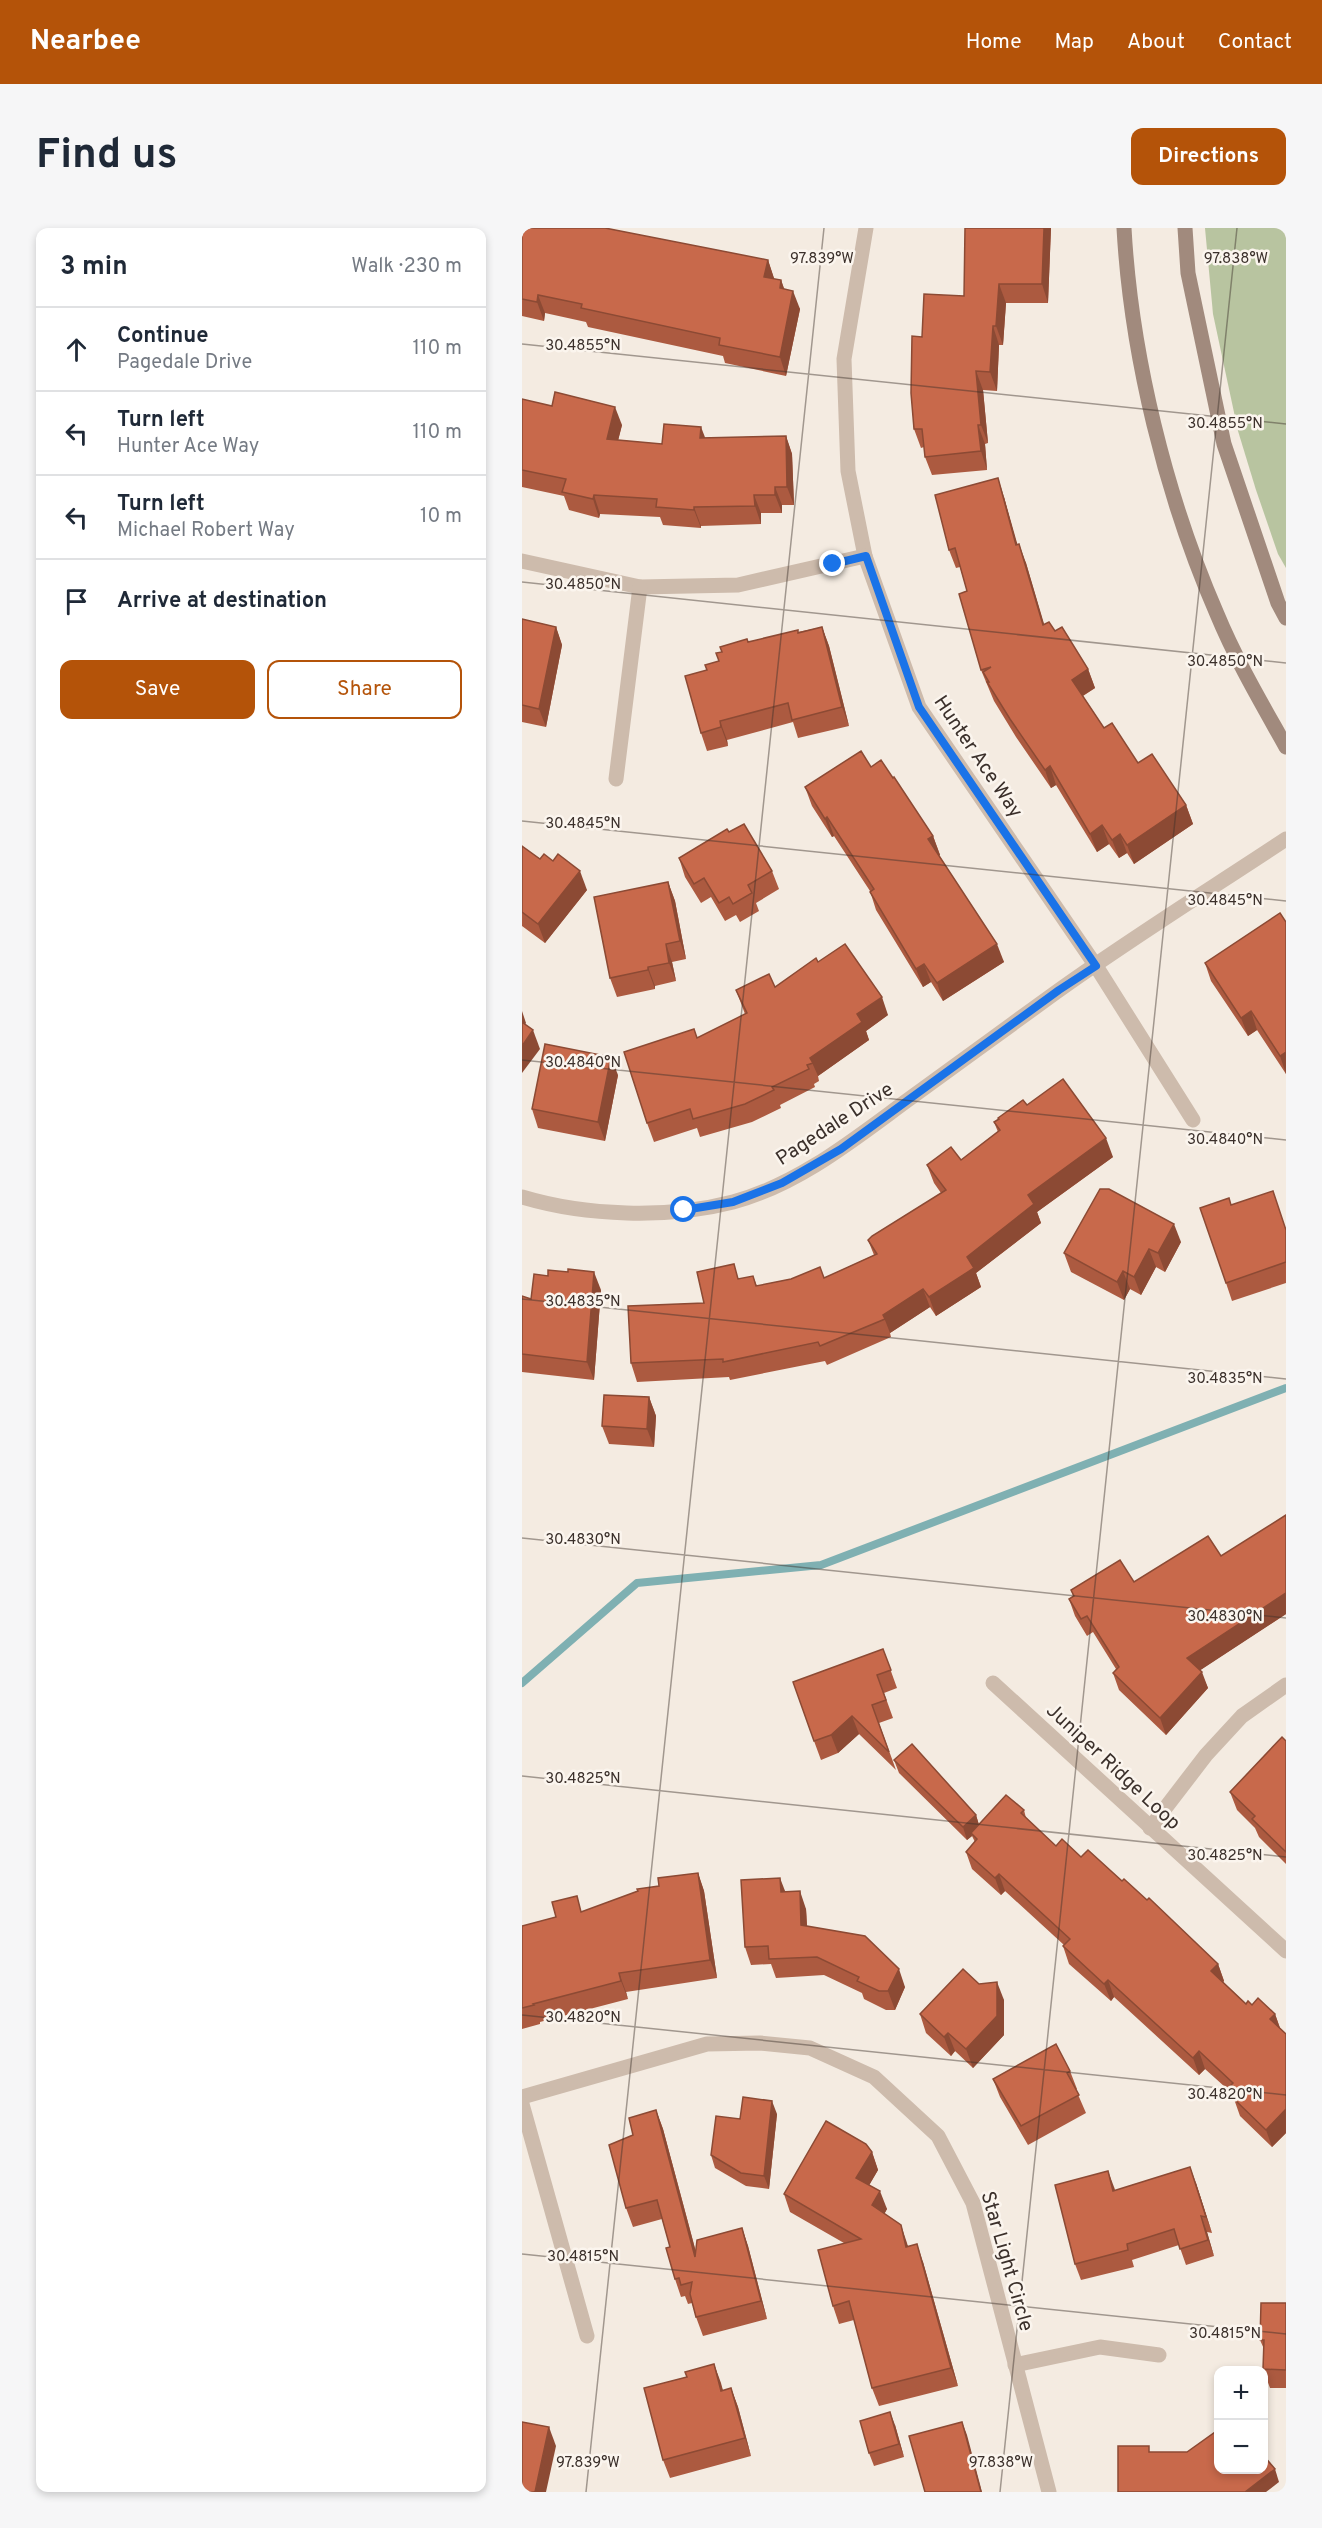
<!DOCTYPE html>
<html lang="en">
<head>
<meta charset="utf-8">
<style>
	body { margin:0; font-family:Overpass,sans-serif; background:#f6f6f7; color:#1f2937 }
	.controls { position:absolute; right:18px; bottom:18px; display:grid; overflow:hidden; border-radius:12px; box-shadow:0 3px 9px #0003 }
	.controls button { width:54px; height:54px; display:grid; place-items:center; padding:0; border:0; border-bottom:2px solid #e0e1e3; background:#fff; color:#1f2937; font:30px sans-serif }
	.stop { position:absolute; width:18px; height:18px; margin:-14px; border:4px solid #1a73e8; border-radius:50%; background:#fff }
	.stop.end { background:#1a73e8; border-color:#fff; box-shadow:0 2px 6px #0008 }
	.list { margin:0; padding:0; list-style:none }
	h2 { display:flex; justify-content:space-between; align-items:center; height:78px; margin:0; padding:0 24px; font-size:26px }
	h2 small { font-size:20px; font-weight:400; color:#747a83 }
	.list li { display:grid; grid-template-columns:39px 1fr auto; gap:18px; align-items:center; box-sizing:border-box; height:84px; padding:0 24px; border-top:2px solid #e0e1e3 }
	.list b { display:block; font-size:22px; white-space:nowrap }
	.list p { margin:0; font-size:20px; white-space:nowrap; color:#747a83 }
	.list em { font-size:20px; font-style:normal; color:#747a83 }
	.actions { display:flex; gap:12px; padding:18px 24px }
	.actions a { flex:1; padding:14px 0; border:2px solid #b45309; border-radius:12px; text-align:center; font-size:21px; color:#b45309 }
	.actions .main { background:#b45309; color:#fff }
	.icon { flex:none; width:33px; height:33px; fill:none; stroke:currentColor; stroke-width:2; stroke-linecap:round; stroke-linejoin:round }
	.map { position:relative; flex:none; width:764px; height:2264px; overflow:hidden; border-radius:12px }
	header { display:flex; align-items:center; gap:36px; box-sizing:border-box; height:84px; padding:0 30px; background:#b45309; color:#fff }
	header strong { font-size:28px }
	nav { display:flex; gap:33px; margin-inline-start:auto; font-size:21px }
	.intro { display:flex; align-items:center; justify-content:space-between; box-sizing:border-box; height:144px; padding:0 36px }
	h1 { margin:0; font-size:42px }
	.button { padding:15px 27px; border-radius:12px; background:#b45309; color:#fff; font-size:21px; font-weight:700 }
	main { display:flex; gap:36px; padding:0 36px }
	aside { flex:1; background:#fff; border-radius:12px; box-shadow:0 3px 9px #0003 }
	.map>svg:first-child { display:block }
	.green { fill:#b8c4a0 }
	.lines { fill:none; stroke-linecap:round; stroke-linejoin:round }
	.stream { stroke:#7fb0b2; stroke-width:8 }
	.street { stroke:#cdbbac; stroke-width:15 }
	.secondary { stroke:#a18a7d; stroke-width:15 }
	.wall { fill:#ac5a40 }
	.shaded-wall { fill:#8c4a34 }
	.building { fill:#c8694b; stroke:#8c4a34; stroke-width:1.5 }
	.route { stroke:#1a73e8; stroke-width:8 }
	.ticks { fill:none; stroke:#3b302b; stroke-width:1.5; stroke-opacity:0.45 }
	.labels { text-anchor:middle; stroke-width:5; stroke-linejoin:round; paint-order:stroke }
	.street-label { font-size:20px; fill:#3b302b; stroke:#fbf5ee }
	.ticks-label { font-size:15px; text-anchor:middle; fill:#3b302b; stroke:#fbf5ee; stroke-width:5; stroke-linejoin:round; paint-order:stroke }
</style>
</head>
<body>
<header>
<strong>Nearbee</strong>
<nav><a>Home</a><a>Map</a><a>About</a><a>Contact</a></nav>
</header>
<div class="intro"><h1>Find us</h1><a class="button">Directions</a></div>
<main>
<aside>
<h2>3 min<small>Walk · 230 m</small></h2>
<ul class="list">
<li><svg class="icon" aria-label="ahead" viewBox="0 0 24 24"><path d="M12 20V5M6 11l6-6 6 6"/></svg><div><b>Continue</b><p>Pagedale Drive</p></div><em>110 m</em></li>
<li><svg class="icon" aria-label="left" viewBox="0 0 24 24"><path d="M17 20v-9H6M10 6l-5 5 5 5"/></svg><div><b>Turn left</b><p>Hunter Ace Way</p></div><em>110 m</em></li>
<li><svg class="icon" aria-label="left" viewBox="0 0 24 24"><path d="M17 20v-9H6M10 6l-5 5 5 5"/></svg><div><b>Turn left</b><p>Michael Robert Way</p></div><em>10 m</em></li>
<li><svg class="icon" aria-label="arrive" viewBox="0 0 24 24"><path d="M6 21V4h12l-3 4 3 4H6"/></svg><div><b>Arrive at destination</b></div></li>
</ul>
<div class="actions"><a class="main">Save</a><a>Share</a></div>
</aside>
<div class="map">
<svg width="764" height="2264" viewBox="0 0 764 2264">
	<rect width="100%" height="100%" fill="#f4ebe1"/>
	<path class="green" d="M683,0H764V340L756,326L734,262L716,203L691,86Z"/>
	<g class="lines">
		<path class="stream" d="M0,1455L115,1355L299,1337L764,1160"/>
		<g class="street">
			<path d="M344,0L322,131L326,243L343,328L397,479L574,738L671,892"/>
			<path d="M0,333L118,359L216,357L343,328"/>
			<path d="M94,551L118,359"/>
			<path d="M0,969C63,988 146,991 211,974C275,957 330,913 383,874C433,838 483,801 533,765C608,711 687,662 764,611"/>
			<path d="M471,1455L764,1723"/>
			<path d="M628,1600L684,1527L720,1488L764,1457"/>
			<path d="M0,1869L185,1816L238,1815L288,1820L352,1849L416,1908L451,1975L527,2264"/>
			<path d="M0,1876L65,2108"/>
			<path d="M493,2137L578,2119L637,2127"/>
		</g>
		<g class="secondary">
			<path d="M602,0C609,127 644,269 695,386C714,432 740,476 764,519"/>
			<path d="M663,0L666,45L702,216L756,375L764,390"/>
		</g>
	</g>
	<g class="wall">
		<path d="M0,0L246,32L252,51L259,52L262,61L278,81L264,148L203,135L201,128L66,99L64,94L23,85L22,93L0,88Z"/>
		<path d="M529,0L526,75H484L481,117H477L475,163L461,162L466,215L463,216L465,242L410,247L403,229L402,219L399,220L392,201L400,109L442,68Z"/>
		<path d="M0,171L100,197L96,212L140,216L183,210L264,208L270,226L272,277H260V285H239V296L179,298V300L141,297L138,289L78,286L77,290L47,282L42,268L0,259Z"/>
		<path d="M482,269L495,317L504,335L522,397L533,403L566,441L573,460L561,468L582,500L616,535L664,577L671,596L612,636L605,625L597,630L587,616L575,624L534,557L529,560L494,509L472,473L459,442L445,363L438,339L434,340L427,322Z"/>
		<path d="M0,391L34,399L40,417L24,499L0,494Z"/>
		<path d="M300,399L307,418L327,498L276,510L271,494L205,512L206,518L185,523L179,505L185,442L197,433L200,424L226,414Z"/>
		<path d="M349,539L371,550L411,608L418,627H417L482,734L421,773L409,754L401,759L354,682L348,663L312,608L310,609L290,578L283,559Z"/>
		<path d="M207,604L250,643L257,661L234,675L237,683L218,694L214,687L203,693L189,669L179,675L163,649L157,630Z"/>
		<path d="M0,618L18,631L65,662L23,715L0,698Z"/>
		<path d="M146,654L153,673L164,731L150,734L154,753L133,758V761L95,769L88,750Z"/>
		<path d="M764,694V846L735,802L726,808L689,753L683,735Z"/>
		<path d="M296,734L366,787L344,803L347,812L296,848L297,853L292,856L293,859L258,877L259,880L230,894L178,909L175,900L132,914L125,895L175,810L223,786L214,762L253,759Z"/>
		<path d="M96,847L83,913L16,900L10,881Z"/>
		<path d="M505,877L591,929L515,984L519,995L454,1045L459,1059L414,1088L408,1079L368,1105L369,1109L305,1137L303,1133L208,1152L207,1149L115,1154L109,1135L182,1075L218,1051L231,1048L235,1058L302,1050L352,1027L346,1012L419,965L412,955L405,937L439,932L476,904L472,894Z"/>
		<path d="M709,977L764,1000V1055L710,1073L704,1055Z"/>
		<path d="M659,1014L643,1044L634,1039L619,1067L608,1061L602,1072L549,1044L542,1025Z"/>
		<path d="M79,1062L72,1152L0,1144V1068L9,1071Z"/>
		<path d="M127,1169L134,1188L132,1219L87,1216L80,1198Z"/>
		<path d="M699,1328L764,1386L678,1442L686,1460L644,1507L597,1462L591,1445L594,1441L571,1404L565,1408L553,1388L547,1371L551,1368L549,1362L612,1354Z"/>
		<path d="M361,1421L375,1460L362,1465L371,1490L357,1495L374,1542L337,1506L316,1525L299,1532L292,1513Z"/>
		<path d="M764,1513V1636L737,1609L733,1600L715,1582L708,1564Z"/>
		<path d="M372,1532L454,1587L457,1597L502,1582L504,1590L534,1618L559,1629L600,1653L696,1736L702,1753L701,1754L724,1776L730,1777L753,1786L758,1800L764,1806V1905L750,1919L718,1888L712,1871L713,1868L683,1841L677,1847L592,1769L589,1773L547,1736L541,1718L542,1717L483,1663L479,1667L450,1641L444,1624L453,1614L450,1608L445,1612L377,1545Z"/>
		<path d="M176,1645L182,1663L195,1750L104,1764L106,1771L18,1794V1796L0,1801V1698L61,1684Z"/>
		<path d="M263,1664L284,1681L285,1698L383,1759L373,1782H364L342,1771L340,1765L302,1747L254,1750L249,1736L229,1737L223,1719Z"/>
		<path d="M457,1756L482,1772V1807L451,1840L433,1823L429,1828L404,1805L398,1786Z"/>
		<path d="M548,1843L555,1861L554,1862L564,1885L506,1917L478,1869L471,1851Z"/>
		<path d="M134,1882L141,1901L174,2024L220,2000L226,2018L245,2091L181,2108L174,2089L170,2075L166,2076L163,2068L159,2069L153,2051L148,2019L140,1991L111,1999L104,1980L111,1907Z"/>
		<path d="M255,1886L247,1961L224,1958L193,1940L189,1927L218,1891Z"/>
		<path d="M350,1924L356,1942L347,1957L365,1981L362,1986L386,2018L401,2034L436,2158L357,2178L350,2160L332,2092L317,2096L311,2078L322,2015L268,1984L262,1966Z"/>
		<path d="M674,1955L690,2005L685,2004L692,2028L664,2037L657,2017L610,2032L612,2039L559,2052L553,2036L592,1959L593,1963Z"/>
		<path d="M764,2075V2160H748L741,2141L742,2121L738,2112Z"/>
		<path d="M192,2136L201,2163L209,2160L216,2179L229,2228L148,2250L141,2232L165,2149Z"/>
		<path d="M373,2197L382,2229L352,2238L347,2225Z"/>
	</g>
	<g class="shaded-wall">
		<path d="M522,0H529L526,75L520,56Z"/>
		<path d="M246,32L252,50L249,67L242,49Z"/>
		<path d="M259,52L266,71L258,60Z"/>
		<path d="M477,56L484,75L481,117L474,98Z"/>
		<path d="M271,63L278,81L264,148L258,129Z"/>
		<path d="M16,67L23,85L22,93L15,74Z"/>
		<path d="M471,98L477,117L475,163L468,144Z"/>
		<path d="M454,143L461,162L466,215L459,197Z"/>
		<path d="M93,179L100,197L92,229L85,211Z"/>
		<path d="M456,197L463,216L465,242L459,223Z"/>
		<path d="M179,199L186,217L178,210Z"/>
		<path d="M264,208L270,226L272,277L265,259Z"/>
		<path d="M476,250L482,269L501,336L494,317Z"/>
		<path d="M253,259L260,277V285L253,267Z"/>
		<path d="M72,267L78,286L77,290L71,271Z"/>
		<path d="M232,267L239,285V296L233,278Z"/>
		<path d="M172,279L179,298V300L172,282Z"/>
		<path d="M497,316L504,335L528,416L521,397Z"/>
		<path d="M34,399L40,417L24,499L17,481Z"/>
		<path d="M300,399L307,418L327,498L320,479Z"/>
		<path d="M566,441L573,460L557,470L550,452Z"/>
		<path d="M198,493L205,512L206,518L199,499Z"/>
		<path d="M528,538L534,557L529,560L523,542Z"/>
		<path d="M664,577L671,596L612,636L605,617Z"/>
		<path d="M305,589L312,608L310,609L303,591Z"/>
		<path d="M580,597L587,616L575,624L568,606Z"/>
		<path d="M598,606L605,625L597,630L590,612Z"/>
		<path d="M411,608L418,627L413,630L406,611Z"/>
		<path d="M58,643L65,662L23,715L16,696Z"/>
		<path d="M146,654L153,673L164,731L158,713Z"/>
		<path d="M144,716L150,734L154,753L147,735Z"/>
		<path d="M475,716L482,734L421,773L415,755Z"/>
		<path d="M402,736L409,754L401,759L394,741Z"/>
		<path d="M126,739L133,758V761L126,742Z"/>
		<path d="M360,769L366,787L344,803L347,812L296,848L288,830L335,786Z"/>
		<path d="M0,783L4,795L0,801Z"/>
		<path d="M729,783L735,802L726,808L719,790Z"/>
		<path d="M11,802L18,821L0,845V818Z"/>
		<path d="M764,824V846L758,828Z"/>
		<path d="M89,829L96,847L83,913L76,894Z"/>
		<path d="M584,910L591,929L515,984L519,995L454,1045L459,1059L414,1088L407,1069L445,1029L506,967Z"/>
		<path d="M652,996L659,1014L643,1044L636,1025Z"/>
		<path d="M627,1021L634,1039L619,1067L612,1049Z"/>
		<path d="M601,1043L608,1061L602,1072L595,1054Z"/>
		<path d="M72,1044L79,1062L72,1152L65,1134Z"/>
		<path d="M401,1061L408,1079L368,1105L361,1087Z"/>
		<path d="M127,1169L134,1188L132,1219L125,1201Z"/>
		<path d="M764,1365V1386L671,1447L665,1430Z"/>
		<path d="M680,1444L686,1460L644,1507L638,1490Z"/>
		<path d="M330,1488L337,1506L316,1525L309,1507Z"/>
		<path d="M454,1587L458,1600L449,1605L450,1608L445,1612L441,1599Z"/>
		<path d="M176,1645L182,1663L195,1750L188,1732Z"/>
		<path d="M477,1646L483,1663L479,1667L473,1650Z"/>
		<path d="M258,1650L265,1668L259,1664Z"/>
		<path d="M278,1663L284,1681L286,1715L279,1697Z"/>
		<path d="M696,1736L702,1753L695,1760L689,1743Z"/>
		<path d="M377,1741L383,1759L373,1782L366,1763Z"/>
		<path d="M97,1745L104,1764L106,1771L99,1753Z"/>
		<path d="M586,1752L592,1769L589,1773L582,1756Z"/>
		<path d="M475,1754L482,1772V1807L451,1840L444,1821Z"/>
		<path d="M753,1786L759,1803L748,1791Z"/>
		<path d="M426,1805L433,1823L429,1828L422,1809Z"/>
		<path d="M677,1823L683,1841L677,1847L671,1830Z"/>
		<path d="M250,1873L255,1886L247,1961L242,1948Z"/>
		<path d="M764,1881V1905L750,1919L744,1902Z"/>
		<path d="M134,1882L141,1901L180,2047L173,2029Z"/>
		<path d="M350,1924L356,1942L341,1968L334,1950Z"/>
		<path d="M668,1939L674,1955L690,2005L684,1989Z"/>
		<path d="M586,1943L592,1959L597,1979L591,1963Z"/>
		<path d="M358,1963L365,1981L357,1996L350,1977Z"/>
		<path d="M679,1988L685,2004L692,2028L686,2012Z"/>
		<path d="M379,1997L385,2015L391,2037L384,2019Z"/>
		<path d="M220,2000L226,2018L245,2091L239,2073Z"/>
		<path d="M395,2016L401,2034L436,2158L429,2140Z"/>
		<path d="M192,2136L199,2155L206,2182L199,2163Z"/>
		<path d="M209,2160L216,2179L229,2228L223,2210Z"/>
		<path d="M368,2184L373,2197L382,2229L377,2216Z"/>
		<path d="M440,2194L445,2207L460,2264H459Z"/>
		<path d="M27,2199L34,2218L24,2264H13Z"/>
		<path d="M753,2241L757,2254L744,2264H723Z"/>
	</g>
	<g class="building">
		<path d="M0,0H83L246,32L242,49L259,52L258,60L271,63L258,129L197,117L198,110L59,80L60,76L16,67L15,74L0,71Z"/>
		<path d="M443,0H522L520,56H477L474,98H471L468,144L454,143L459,197H456L459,223L403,229L400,201H392L389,165L390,108L400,109L402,66L442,68Z"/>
		<path d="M33,164L93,179L85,211L140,216L142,196L179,199L178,210L264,208L265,259H253V267H232L233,278L172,279V282L134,279L135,271L72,267L71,271L40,264L44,251L0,242V171L30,178Z"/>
		<path d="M476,250L494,317L497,316L521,397L527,394L533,403L540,399L566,441L550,452L582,500L590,495L616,535L630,526L664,577L605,617L598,606L590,612L580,597L568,606L528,538L523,542L488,491L465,454H467L461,444L469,439L459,442L437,366L445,363L433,320L427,322L413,267Z"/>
		<path d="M0,391L34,399L17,481L0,477Z"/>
		<path d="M300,399L320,479L270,492L266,475L198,493L199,499L179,505L163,448L185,442L183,437L197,433L194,425L200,424L198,419L225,411L226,414L276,402V405Z"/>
		<path d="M339,523L349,539L359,532L371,550L372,549L411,608L406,611L475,716L415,755L402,736L394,741L348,664L352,661L305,589L303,591L283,559Z"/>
		<path d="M222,596L250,643L226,657L230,665L211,676L207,669L197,675L182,650L172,656L157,630L205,601L207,604Z"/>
		<path d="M0,618L18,631L22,626L31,633L36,626L58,643L16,696L0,684Z"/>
		<path d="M146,654L158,713L144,716L147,735L126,739V742L88,750L72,669Z"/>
		<path d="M758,685L764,694V824L758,828L729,783L719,790L683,735Z"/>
		<path d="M323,716L360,769L335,786L340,794L288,830L291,835L285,837L287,841L250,859L252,862L223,876L171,891L168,881L125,895L102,824L172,801L175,810L225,785L214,762L247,746L253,759L294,730L296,734Z"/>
		<path d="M0,794L11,802L0,818Z"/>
		<path d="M23,816L89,829L76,894L10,881Z"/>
		<path d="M541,851L584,910L506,967L512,976L445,1029L452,1040L407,1069L401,1061L361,1087L363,1091L298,1118L296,1114L201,1134V1131L109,1135L106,1078L182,1075L175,1044L212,1036L216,1051L231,1048L234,1058L269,1051L298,1039L302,1050L355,1026L346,1012L350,1008L424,962L405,937L429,919L439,932L478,902L472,894L477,891L476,890L501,872L505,877Z"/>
		<path d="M578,961H587L652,996L636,1025L627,1021L612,1049L601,1043L595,1054L542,1025Z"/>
		<path d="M751,963L764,1002V1034L704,1055L678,980L707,970L709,977Z"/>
		<path d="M46,1041L72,1044L65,1134L0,1126V1068L9,1071L12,1046L26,1048V1042L46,1044Z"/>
		<path d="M82,1167L127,1169L125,1201L80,1198Z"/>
		<path d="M764,1287V1365L665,1430L680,1444L638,1490L591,1445L597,1439L565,1388L559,1391L547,1371L552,1368L549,1362L598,1332L612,1354L686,1308L699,1328Z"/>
		<path d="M361,1421L369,1442L355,1447L364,1472L350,1477L367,1524L330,1488L309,1507L292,1513L271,1454Z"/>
		<path d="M760,1509L764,1513V1624L730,1591L733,1588L708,1564Z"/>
		<path d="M390,1516L454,1587L441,1599L372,1532Z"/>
		<path d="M484,1567L502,1582L499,1585L534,1618L540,1611L559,1629L566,1622L600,1653L602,1651L625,1672L627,1670L696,1736L689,1743L724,1776L726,1773L730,1777L736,1770L753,1786L748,1791L764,1806V1881L744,1902L712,1871L717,1865L709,1857L711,1855L677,1823L671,1830L586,1752L582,1756L541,1718L548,1711L477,1646L473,1650L444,1624L455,1611L449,1605Z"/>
		<path d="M176,1645L188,1732L97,1745L99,1753L11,1776L12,1777L0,1780V1698L34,1689L30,1674L55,1668L59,1684L116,1663L115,1661L137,1658L136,1650Z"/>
		<path d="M258,1650L259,1664L278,1663L279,1697L343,1708L377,1741L366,1763H357L335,1753L337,1749L295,1729L247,1731L246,1718L223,1719L219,1652Z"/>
		<path d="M441,1741L457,1756L475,1754V1788L444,1821L426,1805L422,1809L398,1786Z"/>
		<path d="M534,1816L548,1843L545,1845L557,1867L499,1898L471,1851Z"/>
		<path d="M221,1869L250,1873L242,1948L219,1945L189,1927L194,1888L218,1891Z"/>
		<path d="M134,1882L173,2029L175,2012L220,2000L239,2073L174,2089L168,2066L170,2054L159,2057L157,2050L153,2051L144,2020L148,2019L135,1972L104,1980L87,1917L111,1907L107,1890Z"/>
		<path d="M304,1893L344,1916L350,1924L334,1950L358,1963L350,1977L379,1997L384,2019L395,2016L429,2140L350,2160L327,2073L311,2078L296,2022L339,2011L262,1966Z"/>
		<path d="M668,1939L684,1989L679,1988L686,2012L658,2021L652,2001L605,2016L606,2022L553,2036L533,1957L586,1943L591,1963Z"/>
		<path d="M739,2075H764V2142L741,2141L742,2112H738Z"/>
		<path d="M192,2136L199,2163L209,2160L223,2210L141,2232L122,2160L165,2149L163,2144Z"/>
		<path d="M368,2184L377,2216L347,2225L338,2193Z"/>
		<path d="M0,2194L27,2199L13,2264H0Z"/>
		<path d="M440,2194L459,2264H403L387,2208Z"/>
		<path d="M696,2202V2241H741V2227L753,2241L723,2264H596V2218H627V2224H665Z"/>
	</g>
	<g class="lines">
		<path class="route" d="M162,982L211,974L260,955L319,921L537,762L574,738L397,479L344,328L311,336"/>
	</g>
	<path class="ticks" d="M0,116L764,196M0,354L764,435M0,593L764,673M0,832L764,912M0,1071L764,1151M0,1310L764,1390M0,1548L764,1629M0,1787L764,1867M0,2026L764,2106M64,2264L302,0M478,2264L715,0"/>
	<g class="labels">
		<g class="street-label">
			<text transform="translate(457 528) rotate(56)" y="7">Hunter Ace Way</text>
			<text transform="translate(312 895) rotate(-33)" y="7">Pagedale Drive</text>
			<text transform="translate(592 1538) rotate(43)" y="7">Juniper Ridge Loop</text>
			<text transform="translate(486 2033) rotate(74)" y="7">Star Light Circle</text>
		</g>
	</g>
	<g class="ticks-label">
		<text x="300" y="35">97.839°W</text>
		<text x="714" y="35">97.838°W</text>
		<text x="61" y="122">30.4855°N</text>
		<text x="703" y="200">30.4855°N</text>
		<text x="61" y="361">30.4850°N</text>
		<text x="703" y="438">30.4850°N</text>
		<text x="61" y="600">30.4845°N</text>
		<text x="703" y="677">30.4845°N</text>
		<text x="61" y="839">30.4840°N</text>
		<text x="703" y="916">30.4840°N</text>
		<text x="61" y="1078">30.4835°N</text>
		<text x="703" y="1155">30.4835°N</text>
		<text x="61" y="1316">30.4830°N</text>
		<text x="703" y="1393">30.4830°N</text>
		<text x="61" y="1555">30.4825°N</text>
		<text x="703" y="1632">30.4825°N</text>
		<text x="61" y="1794">30.4820°N</text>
		<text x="703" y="1871">30.4820°N</text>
		<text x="61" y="2033">30.4815°N</text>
		<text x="703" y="2110">30.4815°N</text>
		<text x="66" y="2239">97.839°W</text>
		<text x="479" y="2239">97.838°W</text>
	</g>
</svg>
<div class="controls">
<button>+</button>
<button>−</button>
</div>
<div class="stop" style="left:162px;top:982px"></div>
<div class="stop end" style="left:311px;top:336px"></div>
</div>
</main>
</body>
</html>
